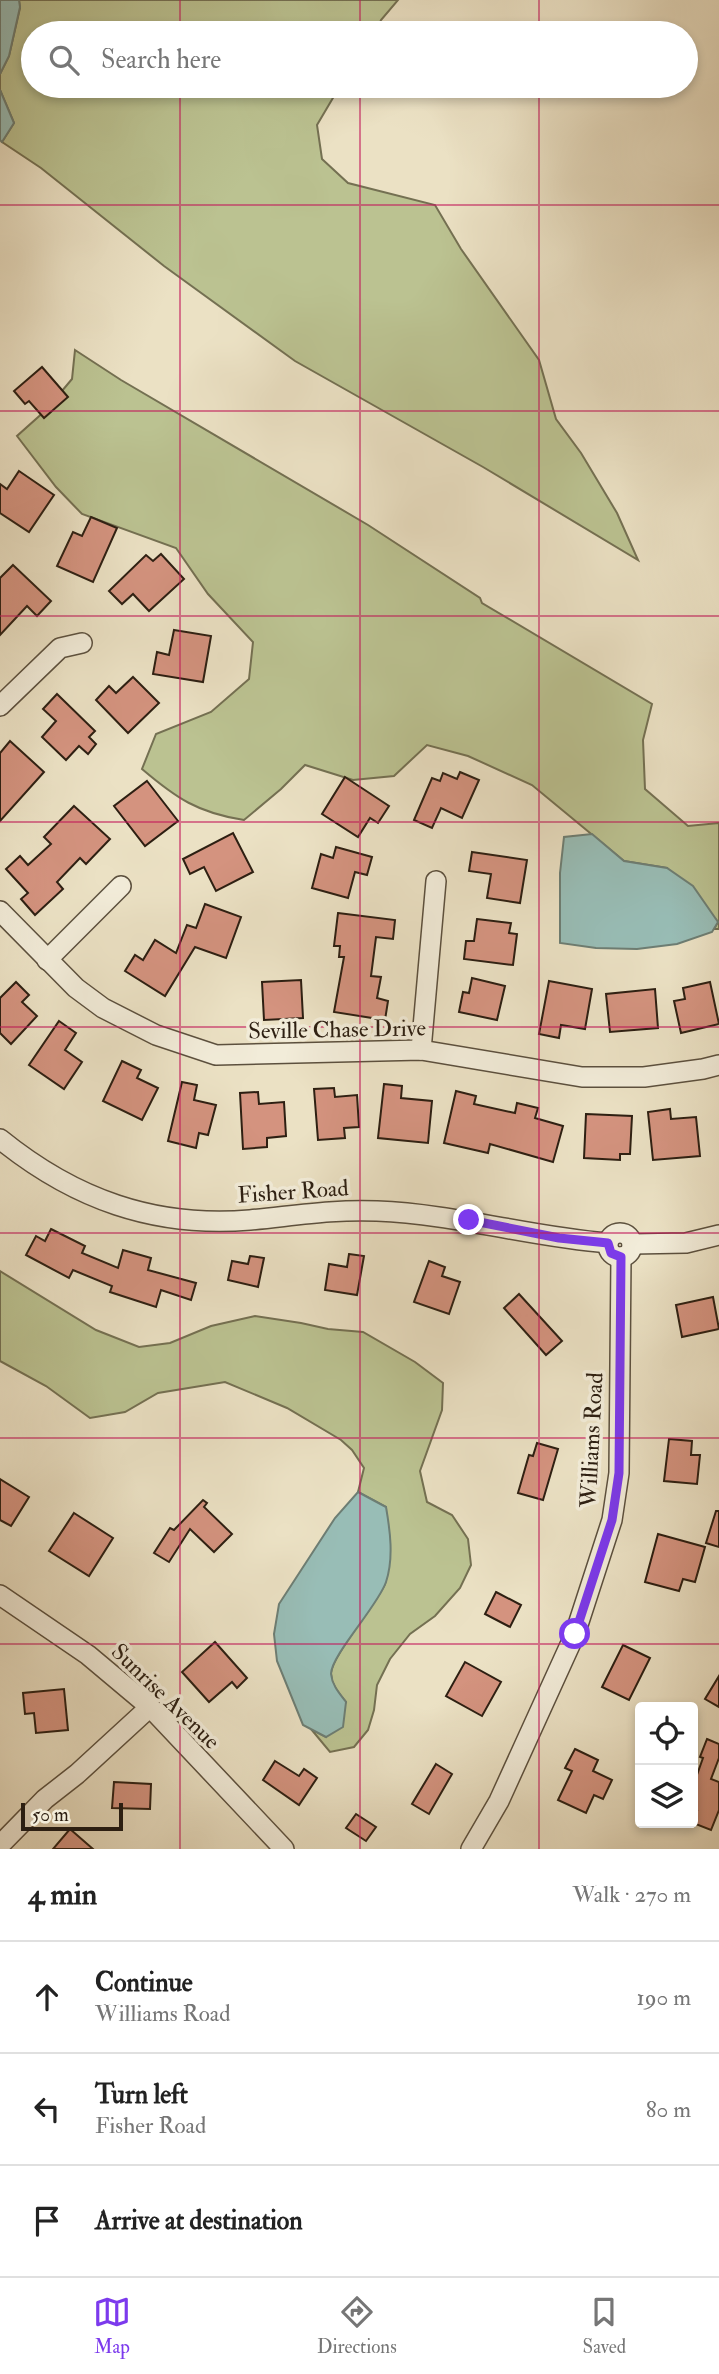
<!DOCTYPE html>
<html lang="en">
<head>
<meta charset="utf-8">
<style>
	body { margin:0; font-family:"IM FELL Double Pica",serif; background:#f2f2f2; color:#222 }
	.controls { position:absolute; right:21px; bottom:21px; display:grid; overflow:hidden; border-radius:7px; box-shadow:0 4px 10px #0003 }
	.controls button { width:63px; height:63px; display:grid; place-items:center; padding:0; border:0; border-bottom:2px solid #e0e0e0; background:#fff; color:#222; font:35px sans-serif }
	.scale { position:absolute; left:21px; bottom:18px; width:102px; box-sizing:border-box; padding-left:7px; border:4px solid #2d1f12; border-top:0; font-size:19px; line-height:24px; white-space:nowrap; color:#2d1f12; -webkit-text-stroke:5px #f2ecd9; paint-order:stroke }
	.stop { position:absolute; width:21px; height:21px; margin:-16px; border:5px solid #7c3aed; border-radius:50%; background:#fff }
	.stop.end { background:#7c3aed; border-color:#fff; box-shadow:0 2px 7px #0008 }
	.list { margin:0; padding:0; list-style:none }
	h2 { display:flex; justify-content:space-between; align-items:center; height:91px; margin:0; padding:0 28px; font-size:30px }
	h2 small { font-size:23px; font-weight:400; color:#767676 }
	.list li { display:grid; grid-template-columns:46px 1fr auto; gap:21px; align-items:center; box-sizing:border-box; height:112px; padding:0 28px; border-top:2px solid #e0e0e0 }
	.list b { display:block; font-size:26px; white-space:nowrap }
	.list p { margin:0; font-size:23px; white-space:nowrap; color:#767676 }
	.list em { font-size:23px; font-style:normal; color:#767676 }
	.icon { flex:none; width:38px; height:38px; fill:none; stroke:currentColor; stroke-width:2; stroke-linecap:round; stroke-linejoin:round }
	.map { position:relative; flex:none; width:719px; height:1849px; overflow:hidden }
	.search { position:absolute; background:#fff; box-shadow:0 4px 10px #0003; left:21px; right:21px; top:21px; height:77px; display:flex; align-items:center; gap:18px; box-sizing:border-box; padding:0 24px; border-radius:38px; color:#767676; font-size:26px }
	.sheet { height:427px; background:#fff }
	nav { display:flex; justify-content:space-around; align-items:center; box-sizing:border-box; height:98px; border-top:2px solid #e0e0e0; background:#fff; font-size:19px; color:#767676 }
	nav a { display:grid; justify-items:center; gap:4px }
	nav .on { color:#7c3aed }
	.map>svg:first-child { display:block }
	.green { fill:#bbc291; stroke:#747052; stroke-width:2 }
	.water { fill:#98bdb6; stroke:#6d7e74; stroke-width:2 }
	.building { fill:#d4937f; stroke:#2d1f12; stroke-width:2 }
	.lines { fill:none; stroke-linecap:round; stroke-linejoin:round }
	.minor-casing { stroke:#5c503e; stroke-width:22 }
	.minor { stroke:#f2ecd9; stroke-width:19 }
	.route { stroke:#7c3aed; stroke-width:9 }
	.grid { fill:none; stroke:#c2185b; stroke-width:2; stroke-opacity:0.55 }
	.labels { text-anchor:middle; stroke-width:7; stroke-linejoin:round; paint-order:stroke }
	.street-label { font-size:23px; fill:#2d1f12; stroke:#f2ecd9 }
</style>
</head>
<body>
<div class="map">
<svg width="719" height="1849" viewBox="0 0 719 1849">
	<rect width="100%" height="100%" fill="#ebe1c4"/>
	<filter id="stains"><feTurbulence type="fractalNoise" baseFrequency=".00286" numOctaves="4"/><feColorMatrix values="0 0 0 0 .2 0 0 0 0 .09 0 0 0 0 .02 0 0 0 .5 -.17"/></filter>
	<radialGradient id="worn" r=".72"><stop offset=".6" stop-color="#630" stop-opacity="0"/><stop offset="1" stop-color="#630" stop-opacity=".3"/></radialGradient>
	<g class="green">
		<path d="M19,0H398L381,20L376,33H33V86H340L317,125L322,159L348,183L435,205L461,249L539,360L556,419L581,453L617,513L638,560L483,467L295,361L164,266L41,168L2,142L14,123L0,90V74L9,56L20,8Z"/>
		<path d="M75,350L121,380L368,525L480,598L482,603L652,704L643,740L645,789L688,826L719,823V929H714L718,922L667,868L624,861L532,785L468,756L427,745L394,776L353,780L305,765L281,789L244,820C198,813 176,798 142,769L156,734L211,712L249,679L253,642L208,594L176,548L82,514L56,487L17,436L46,410L72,379Z"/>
		<path d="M0,1271L96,1330L139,1347L170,1343L211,1326L255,1316L301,1323L328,1329L363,1332L415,1362L443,1383L442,1410L420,1471L427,1502L452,1515L468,1539L471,1565L460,1588L435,1616L410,1634L390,1659L377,1685L374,1710L368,1730L354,1747L330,1752L311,1729L326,1737L346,1702C339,1693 331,1685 331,1673C332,1656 375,1606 385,1584C390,1570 386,1524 386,1507L358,1492L364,1468L352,1450L341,1440L287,1408L225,1382L158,1393L125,1412L90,1418L46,1386L0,1361Z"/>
	</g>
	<g class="water">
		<path d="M0,0H19L20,7L9,56L0,74Z"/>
		<path d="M0,90L14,123L2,142L0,140Z"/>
		<path d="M592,834L624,861L667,868L693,886L718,922L712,932L677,944L637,949L596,948L560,943V873L564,837Z"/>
		<path d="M358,1492L386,1507C390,1530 394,1558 386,1582C378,1606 331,1655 331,1674C332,1685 339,1693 346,1702L343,1727L326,1737L303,1725L277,1661L274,1634L279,1604L335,1518Z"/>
	</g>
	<g class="building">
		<path d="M42,367L68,397L44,418L29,401L25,404L14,391Z"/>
		<path d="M19,471L54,495L29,532L0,513V484L7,489Z"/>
		<path d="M91,517L117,528L93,582L57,566L73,532L82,536Z"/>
		<path d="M161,554L184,579L149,611L133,594L122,604L109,591L146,555L153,561Z"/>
		<path d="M13,565L51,601L37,616L27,606L0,635V578Z"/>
		<path d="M174,630L211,636L203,682L153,674L157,652L169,655Z"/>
		<path d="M133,677L159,703L128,733L96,700L109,686L116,693Z"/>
		<path d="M57,694L95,731L89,737L96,744L88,754L79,746L66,760L42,737L56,721L43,709Z"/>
		<path d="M10,741L44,772L0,821V753Z"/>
		<path d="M460,772L479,780L462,818L441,808L432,828L414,820L432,778L440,781L443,773L457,779Z"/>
		<path d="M345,777L389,806L378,823L370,818L358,837L322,814Z"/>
		<path d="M147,781L178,821L145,846L114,806Z"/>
		<path d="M74,806L110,839L86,864L80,858L57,882L63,889L35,915L21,899L28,893L6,869L20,856L28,865L51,844L44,837Z"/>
		<path d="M233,833L253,872L216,891L204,867L190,874L183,859Z"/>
		<path d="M336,847L372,857L367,875L355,872L348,898L312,888L321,854L333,858Z"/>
		<path d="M472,852L527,860L520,903L487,898L491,874L469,871Z"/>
		<path d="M205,904L241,917L226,958L195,947L165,996L125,971L135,955L143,960L155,940L176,953L187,925L196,928Z"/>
		<path d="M338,913L395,920L393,939L376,937L371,976L381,977L377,998L388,1001L385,1020L334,1012L344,957H339L340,946H334Z"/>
		<path d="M477,919L511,923L509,933L517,934L513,965L464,959L466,941H474Z"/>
		<path d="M472,978L505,986L497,1020L459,1012L463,992L469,993Z"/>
		<path d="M301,980L303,1018L264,1020L262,982Z"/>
		<path d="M549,981L592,989L585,1029L561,1025L559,1038L539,1034Z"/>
		<path d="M16,982L29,995L22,1002L37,1016L11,1044L0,1033V998Z"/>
		<path d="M710,982L719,1024L681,1033L674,1001L685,999L683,988Z"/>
		<path d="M655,989L658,1028L610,1032L606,994Z"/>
		<path d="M59,1021L76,1033L65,1050L82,1062L64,1089L29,1065Z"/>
		<path d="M122,1061L141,1070L137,1078L158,1088L142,1120L103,1101Z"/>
		<path d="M182,1082L197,1085L194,1100L216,1105L208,1135L199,1133L196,1148L168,1141Z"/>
		<path d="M384,1084L402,1086L401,1098L432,1101L428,1143L378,1138Z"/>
		<path d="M334,1088L335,1097L357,1095L359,1127L344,1128L345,1138L318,1140L314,1089Z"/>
		<path d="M456,1091L476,1096L474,1104L515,1113L517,1103L538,1108L535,1118L563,1126L553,1162L490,1144L488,1153L444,1143Z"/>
		<path d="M258,1092L259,1104L284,1102L286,1136L267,1138V1147L243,1149L240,1093Z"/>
		<path d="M670,1109L671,1119L696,1117L700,1156L653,1160L648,1112Z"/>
		<path d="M586,1114L632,1116L630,1154H620V1160L584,1158Z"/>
		<path d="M51,1229L85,1246L82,1253L118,1268L123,1250L151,1258L148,1270L196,1283L191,1300L161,1290L156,1307L110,1292L112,1286L73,1270L69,1278L26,1255L36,1236L45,1241Z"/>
		<path d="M349,1254L364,1256L357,1295L325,1290L329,1264L347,1267Z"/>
		<path d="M250,1256L264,1258L258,1287L228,1280L232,1261L248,1264Z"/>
		<path d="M429,1261L445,1267L442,1276L460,1282L449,1314L414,1302Z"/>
		<path d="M519,1294L562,1341L546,1355L504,1308Z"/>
		<path d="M713,1297L719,1329L682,1337L676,1305Z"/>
		<path d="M669,1439L692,1441L691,1455H700L697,1484L664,1481Z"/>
		<path d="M537,1443L558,1449L543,1500L518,1493L529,1455L533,1456Z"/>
		<path d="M0,1479L29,1497L11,1526L0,1520Z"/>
		<path d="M203,1500L207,1503L204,1507L232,1534L214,1552L190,1529L169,1562L154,1553L170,1528L174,1530Z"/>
		<path d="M716,1511H719V1547L706,1543Z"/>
		<path d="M74,1513L113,1538L89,1576L49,1551Z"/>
		<path d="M658,1534L705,1547L695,1582L683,1579L679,1591L645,1582Z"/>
		<path d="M496,1592L521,1605L510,1627L485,1614Z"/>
		<path d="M215,1642L247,1678L237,1688L232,1682L209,1702L182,1672Z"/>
		<path d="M623,1645L650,1658L629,1700L602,1687Z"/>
		<path d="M465,1662L501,1682L482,1716L446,1696Z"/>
		<path d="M719,1676V1707L705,1699Z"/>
		<path d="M64,1689L68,1730L36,1733L34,1713L25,1714L23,1693Z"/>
		<path d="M707,1739L719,1744V1758L711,1779L719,1782V1810L711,1830L693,1823L697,1811L693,1810V1786L703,1758L700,1757Z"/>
		<path d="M575,1749L598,1760L593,1771L612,1780L603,1799L594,1795L586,1813L558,1800L572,1771L565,1768Z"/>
		<path d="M275,1761L299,1776L304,1769L317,1778L299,1805L263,1780Z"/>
		<path d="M436,1764L452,1774L429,1814L412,1804Z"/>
		<path d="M114,1782L151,1784L150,1809L112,1808Z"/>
		<path d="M356,1814L376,1827L366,1841L346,1828Z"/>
		<path d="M70,1829L93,1849H53Z"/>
	</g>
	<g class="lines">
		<g class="minor-casing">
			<g id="minor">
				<path d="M0,706L60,648L82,643"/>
				<path d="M0,911L76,988L103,1008L156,1035L216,1055L421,1050L582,1077H644L703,1069L719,1065"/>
				<path d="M47,960L121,886"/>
				<path d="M421,1050L436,881"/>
				<path d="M0,1139C74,1199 154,1228 250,1220C293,1216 334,1209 377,1211C455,1214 530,1237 608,1243"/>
				<circle cx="620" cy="1245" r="12"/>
				<path d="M632,1244L686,1243L719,1235"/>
				<path d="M0,1595L88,1655L150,1707L284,1849"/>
				<path d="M0,1845L45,1799L77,1774L150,1707"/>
				<path d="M471,1849L499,1801L575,1634L612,1520L619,1473L621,1257"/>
			</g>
		</g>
		<use href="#minor" class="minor"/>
	</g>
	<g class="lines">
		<path class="route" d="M469,1220L559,1238L608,1243L611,1253L621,1257L619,1473L612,1520L575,1634"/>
	</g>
	<path class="grid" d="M180,0V33M360,0V33M539,0V33M180,86V1849M360,86V1849M539,86V1849M0,205H719M0,411H719M0,616H719M0,822H719M0,1027H719M0,1233H719M0,1438H719M0,1644H719"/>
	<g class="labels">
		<g class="street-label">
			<text transform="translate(337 1029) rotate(-1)" y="8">Seville Chase Drive</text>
			<text transform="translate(293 1191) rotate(-4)" y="8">Fisher Road</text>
			<text transform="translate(591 1440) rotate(-87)" y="8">Williams Road</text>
			<text transform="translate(166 1696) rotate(44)" y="8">Sunrise Avenue</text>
		</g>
	</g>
	<rect width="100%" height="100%" filter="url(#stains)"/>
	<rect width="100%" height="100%" fill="url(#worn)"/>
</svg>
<div class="controls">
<button><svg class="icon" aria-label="locate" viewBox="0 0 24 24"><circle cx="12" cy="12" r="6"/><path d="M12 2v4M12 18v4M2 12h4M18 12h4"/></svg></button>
<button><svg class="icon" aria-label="layers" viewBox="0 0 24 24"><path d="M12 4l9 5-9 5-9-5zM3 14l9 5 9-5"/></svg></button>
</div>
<div class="scale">50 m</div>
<div class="stop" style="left:575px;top:1634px"></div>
<div class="stop end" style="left:469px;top:1220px"></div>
<div class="search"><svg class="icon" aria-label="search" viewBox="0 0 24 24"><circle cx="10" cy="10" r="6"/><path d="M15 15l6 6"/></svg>Search here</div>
</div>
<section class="sheet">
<h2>4 min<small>Walk · 270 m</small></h2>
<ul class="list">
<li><svg class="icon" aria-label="ahead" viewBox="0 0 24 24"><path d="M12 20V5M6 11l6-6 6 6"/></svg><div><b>Continue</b><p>Williams Road</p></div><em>190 m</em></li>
<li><svg class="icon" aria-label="left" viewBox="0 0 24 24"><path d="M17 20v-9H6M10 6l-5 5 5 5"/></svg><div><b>Turn left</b><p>Fisher Road</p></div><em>80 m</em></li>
<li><svg class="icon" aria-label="arrive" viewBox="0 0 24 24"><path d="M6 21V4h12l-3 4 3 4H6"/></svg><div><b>Arrive at destination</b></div></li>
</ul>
</section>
<nav>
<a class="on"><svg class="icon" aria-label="map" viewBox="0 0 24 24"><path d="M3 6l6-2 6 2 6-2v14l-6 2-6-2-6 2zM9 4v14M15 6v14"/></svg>Map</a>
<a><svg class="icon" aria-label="directions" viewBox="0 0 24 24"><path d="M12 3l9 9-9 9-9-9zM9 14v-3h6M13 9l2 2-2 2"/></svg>Directions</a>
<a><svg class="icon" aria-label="saved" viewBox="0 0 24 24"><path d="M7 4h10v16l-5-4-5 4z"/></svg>Saved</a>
</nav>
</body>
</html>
